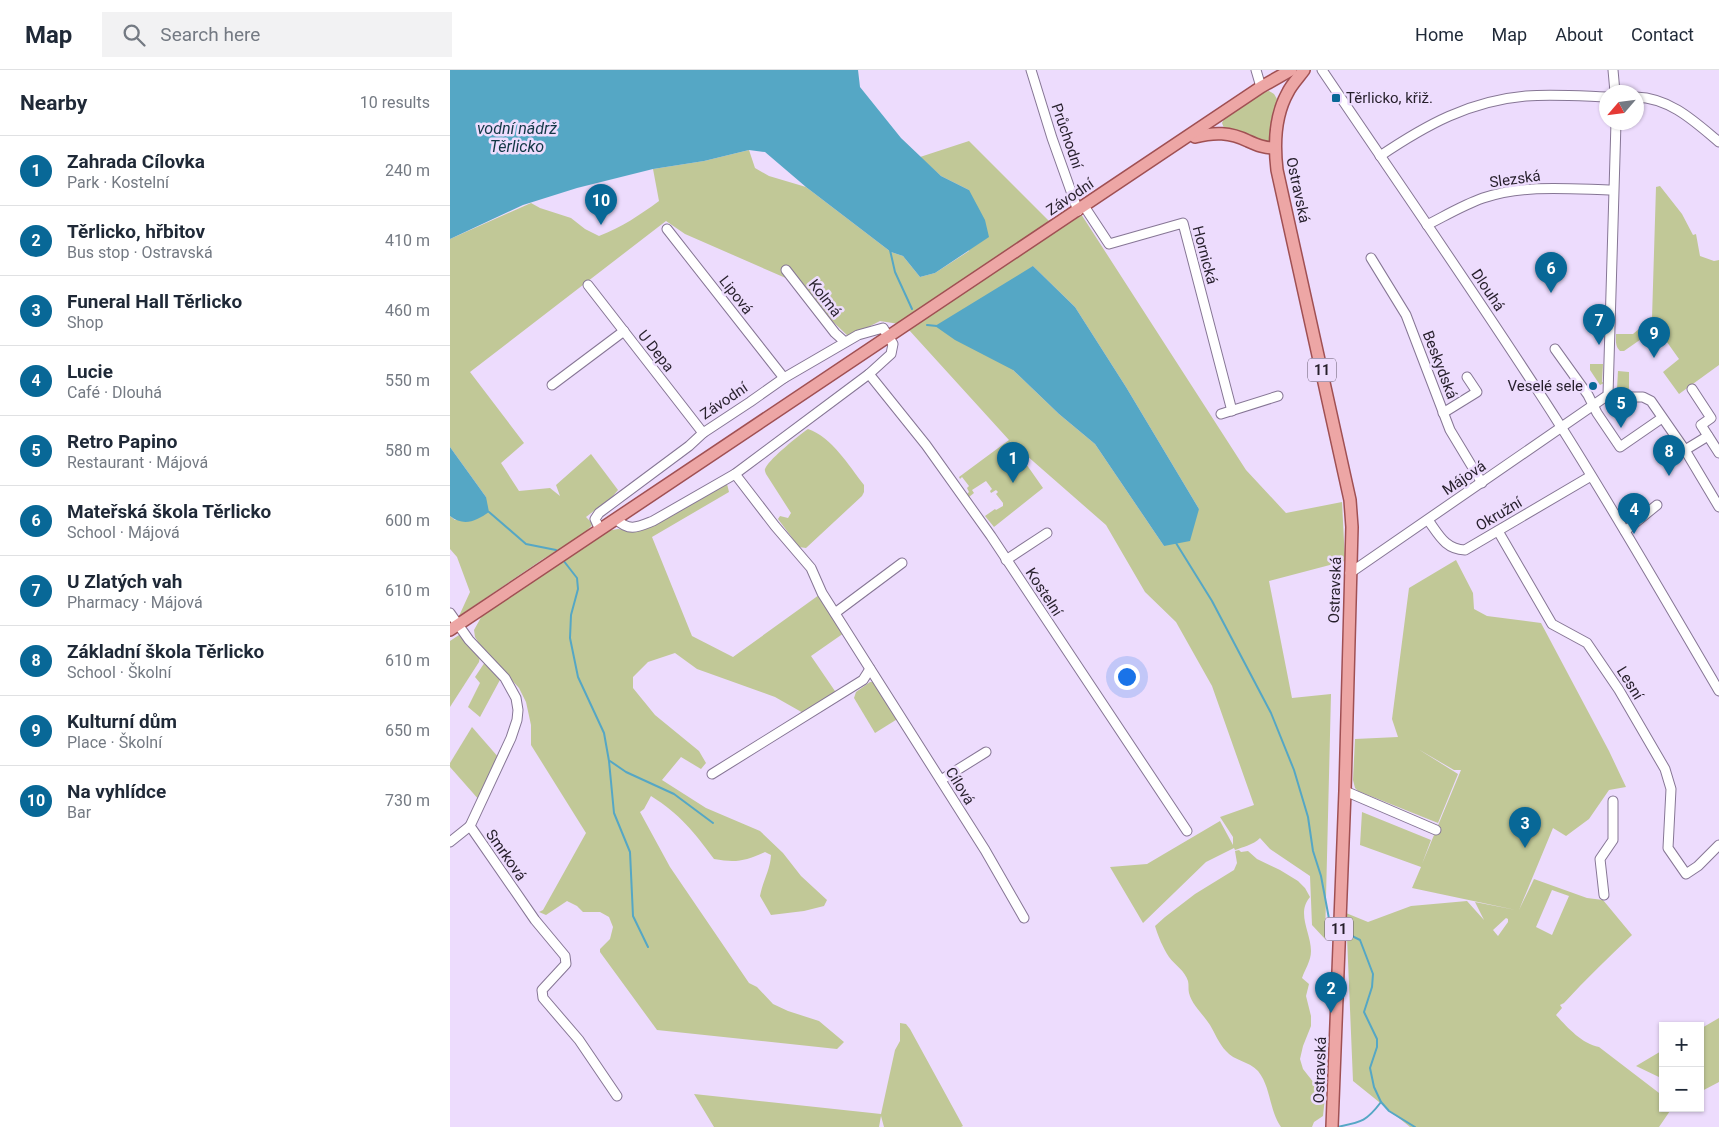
<!DOCTYPE html>
<html lang="en">
<head>
<meta charset="utf-8">
<style>
	body { margin:0; font-family:Roboto,sans-serif; background:#f2f2f3; color:#1f2937 }
	.controls { position:absolute; right:15px; bottom:15px; display:grid; overflow:hidden; border-radius:0px; box-shadow:0 1px 4px #0004 }
	.controls button { width:45px; height:45px; display:grid; place-items:center; padding:0; border:0; border-bottom:1px solid #e0e1e3; background:#fff; color:#1f2937; font:25px sans-serif }
	.compass { position:absolute; left:1149px; top:15px; width:45px; height:45px; border-radius:50%; background:#fff; box-shadow:0 1px 4px #0004; rotate:242deg }
	.you { position:absolute; left:676px; top:606px; width:18px; height:18px; margin:-12px; border:4px solid #fff; border-radius:50%; background:#1a73e8; box-shadow:0 0 0 8px #1a73e833 }
	.badge { display:grid; place-items:center; width:32px; height:32px; border-radius:50%; background:#086897; color:#fff; font-size:16px; font-weight:700 }
	.pin { position:absolute; translate:-50% -41px; filter:drop-shadow(0 1px 2px #0008) }
	.pin::after { content:''; position:absolute; top:26px; width:18px; height:15px; background:inherit; clip-path:polygon(0 0,100% 0,50% 100%) }
	.list { margin:0; padding:0; list-style:none }
	h2 { display:flex; justify-content:space-between; align-items:center; height:65px; margin:0; padding:0 20px; font-size:21px }
	h2 small { font-size:16px; font-weight:400; color:#747a83 }
	.list li { display:grid; grid-template-columns:32px 1fr auto; gap:15px; align-items:center; box-sizing:border-box; height:70px; padding:0 20px; border-top:1px solid #e0e1e3 }
	.list b { display:block; font-size:19px; white-space:nowrap }
	.list p { margin:0; font-size:16px; white-space:nowrap; color:#747a83 }
	.list em { font-size:16px; font-style:normal; color:#747a83 }
	.icon { flex:none; width:28px; height:28px; fill:none; stroke:currentColor; stroke-width:2; stroke-linecap:round; stroke-linejoin:round }
	.map { position:relative; flex:none; width:1269px; height:1057px; overflow:hidden }
	header { display:flex; align-items:center; gap:30px; box-sizing:border-box; height:70px; padding:0 25px; background:#fff; border-bottom:1px solid #e0e1e3 }
	header strong { font-size:24px }
	nav { display:flex; gap:28px; margin-inline-start:auto; font-size:18px }
	.search { width:350px; height:45px; background:#f2f2f3; display:flex; align-items:center; gap:12px; box-sizing:border-box; padding:0 18px; border-radius:0px; color:#747a83; font-size:19px }
	main { display:flex }
	aside { flex:1; background:#fff }
	.map>svg:first-child { display:block }
	.green { fill:#c1c897; fill-rule:evenodd }
	.water { fill:#55a7c5 }
	.lines { fill:none; stroke-linecap:round; stroke-linejoin:round }
	.stream { stroke:#55a7c5; stroke-width:2 }
	.minor-casing { stroke:#867695; stroke-width:11 }
	.major-casing { stroke:#a05053; stroke-width:14 }
	.minor { stroke:#fff; stroke-width:9 }
	.major { stroke:#eda6a5; stroke-width:11 }
	.poi-dot { fill:#086897; stroke:#eddcfd; stroke-width:2 }
	.labels { text-anchor:middle; stroke-width:5; stroke-linejoin:round; paint-order:stroke }
	.shield { fill:#eddcfd; stroke:#62586a; stroke-width:1 }
	.shield-label { font-size:14px; font-weight:bold; fill:#261f2b }
	.poi-label { font-size:15px; fill:#261f2b; stroke:#eddcfd; text-anchor:start }
	.street-label { font-size:15px; fill:#261f2b; stroke:#eddcfd }
	.water-label { font-size:16px; font-style:italic; fill:#113745; stroke:#eddcfd }
</style>
</head>
<body>
<header>
<strong>Map</strong>
<div class="search"><svg class="icon" aria-label="search" viewBox="0 0 24 24"><circle cx="10" cy="10" r="6"/><path d="M15 15l6 6"/></svg>Search here</div>
<nav><a>Home</a><a>Map</a><a>About</a><a>Contact</a></nav>
</header>
<main>
<aside>
<h2>Nearby<small>10 results</small></h2>
<ul class="list">
<li><span class="badge">1</span><div><b>Zahrada Cílovka</b><p>Park · Kostelní</p></div><em>240 m</em></li>
<li><span class="badge">2</span><div><b>Těrlicko, hřbitov</b><p>Bus stop · Ostravská</p></div><em>410 m</em></li>
<li><span class="badge">3</span><div><b>Funeral Hall Těrlicko</b><p>Shop</p></div><em>460 m</em></li>
<li><span class="badge">4</span><div><b>Lucie</b><p>Café · Dlouhá</p></div><em>550 m</em></li>
<li><span class="badge">5</span><div><b>Retro Papino</b><p>Restaurant · Májová</p></div><em>580 m</em></li>
<li><span class="badge">6</span><div><b>Mateřská škola Těrlicko</b><p>School · Májová</p></div><em>600 m</em></li>
<li><span class="badge">7</span><div><b>U Zlatých vah</b><p>Pharmacy · Májová</p></div><em>610 m</em></li>
<li><span class="badge">8</span><div><b>Základní škola Těrlicko</b><p>School · Školní</p></div><em>610 m</em></li>
<li><span class="badge">9</span><div><b>Kulturní dům</b><p>Place · Školní</p></div><em>650 m</em></li>
<li><span class="badge">10</span><div><b>Na vyhlídce</b><p>Bar</p></div><em>730 m</em></li>
</ul>
</aside>
<div class="map">
<svg width="1269" height="1057" viewBox="0 0 1269 1057">
	<rect width="100%" height="100%" fill="#eddcfd"/>
	<g class="green">
		<path d="M819,21L824,24L827,29L821,73L816,75L795,64L774,58L772,53L774,49L814,22Z"/>
		<path d="M519,71L600,152L449,254L430,251L399,267L338,209L235,164L216,151L20,302L74,373L51,393L69,421L100,418L110,426L106,415L141,384L168,420L162,427L136,447L143,454L131,467L93,489L9,546L20,522L7,487L0,479V446L5,450L36,427L0,377V169L81,133L90,138L121,148L135,159L149,166C172,157 190,145 209,131L203,99L254,91L299,80L305,98L319,106L356,117L441,182L453,186L470,207L485,203L519,181V120L491,106L470,87Z"/>
		<path d="M1210,116L1232,144L1243,165L1246,164L1250,186L1264,191L1269,190V295L1229,324L1213,302L1229,289L1207,258L1174,281H1170C1165,276 1166,271 1166,264H1183L1202,248L1206,117Z"/>
		<path d="M631,144L796,400L836,443L892,432L895,491L819,511L842,628L881,624L875,869L862,855L860,806L820,779L810,768C803,775 793,777 785,780L784,778L756,792L693,853L660,797L697,794L770,751L783,775V767L770,747L804,735L762,616L726,552L695,522L656,455L560,371L593,418L544,457L535,446L545,439L546,440L553,436V433L546,424L548,422L546,420L541,423L540,421L542,419L536,411L522,420L524,423L519,427L517,424L519,422L517,418L519,416L512,407L510,409L509,407L559,370L459,260ZM583,196L625,237L676,317L749,439L714,476L645,374L609,344L563,300Z"/>
		<path d="M1140,294H1153L1152,312L1154,313L1150,315L1140,300Z"/>
		<path d="M1168,301L1179,302V319H1167Z"/>
		<path d="M358,359C382,367 399,396 414,415V422L412,426L356,478L349,477L328,449L330,446L338,448L341,443L316,404C315,401 314,400 316,397C321,388 349,365 358,359Z"/>
		<path d="M277,414L279,422L202,467L242,566L283,587L369,525L394,563L361,586L387,624L355,644L325,627L247,599L225,583L198,592L183,607V618L205,645L249,681L256,693L251,699L231,687L212,710L256,738L310,761L333,783L351,806L377,830L374,836L354,841L321,845L310,826C313,810 320,801 321,785L315,782C295,791 286,793 264,789C244,762 230,744 201,726L194,739L190,742L220,797L299,913L307,917L323,934L338,941L369,951L394,972L387,979L207,960L150,882V879L160,869L163,857L159,847L150,842H133L127,836L117,831L96,845L89,842L93,840L136,763L81,675V655L76,632L69,618L32,578L25,567L24,560L34,542L156,461L168,459L185,461L212,451Z"/>
		<path d="M1006,490L1023,523L1024,539L1037,546L1091,553L1159,681L1176,717L1159,720L1139,749L1116,766L1103,758L1069,840L1084,809L1137,828L1153,830L1182,865C1159,887 1136,909 1114,933L1110,935L1112,938L1106,945C1117,957 1132,974 1149,977L1213,1026V1038H1222L1209,1057H960L903,1011L896,843L918,852L961,836L1017,831L1034,850L1025,832L1066,840L962,818L971,797L910,775L912,742L981,770L972,794L1011,700H1004L968,679L1008,704L988,753L908,721L905,718L903,710L905,669L948,667L942,649L959,518ZM1102,820L1119,826L1102,865L1086,857ZM1056,848L1058,849V852L1048,866L1043,860Z"/>
		<path d="M12,563L30,586L29,592L0,637V571Z"/>
		<path d="M35,592L51,608L30,647L18,637L30,613L25,607Z"/>
		<path d="M420,612H426L449,648L425,663L404,628L406,622Z"/>
		<path d="M22,657L49,688L30,731L0,697V693Z"/>
		<path d="M789,780L791,782L798,781L807,789L830,800L848,811L855,818L860,827C846,843 861,863 861,881C861,891 855,899 852,908L859,914L856,926L861,946V956L853,976L850,989L853,999L875,1027L873,1046L864,1052L862,1057H831C819,1040 821,1017 808,1001C799,991 784,991 776,981C769,974 765,963 760,955C753,944 742,935 739,923C738,919 739,915 738,911C735,901 725,895 719,887C713,878 708,866 705,856L715,847L745,824L784,800L787,793L785,781Z"/>
		<path d="M1269,948V1012L1250,1022V959Z"/>
		<path d="M450,953L456,954L460,959L513,1056L511,1057H434L431,1046L429,1057H264L244,1024L431,1044L445,980L450,971Z"/>
		<path d="M1213,980V1009L1186,996Z"/>
	</g>
	<g class="water">
		<path d="M0,0H408L410,17L451,68L491,106L519,120L535,150L539,167L485,203L470,207L453,186L441,182L356,117L315,82L299,80L254,91L203,99L127,118L73,135L0,169Z"/>
		<path d="M583,196L625,237L676,317L749,439L740,471L714,476L645,374L609,344L563,300L505,270L485,256Z"/>
		<path d="M0,377L36,427L39,442C26,451 14,457 0,446Z"/>
	</g>
	<g class="lines">
		<g class="stream">
			<path d="M440,180L445,202L462,239"/>
			<path d="M477,255L487,256"/>
			<path d="M39,442L76,474L106,480L108,482"/>
			<path d="M726,473L762,531L821,643L844,700L858,747L863,781L871,806L880,854L885,861"/>
			<path d="M113,490L127,508L128,519L121,545L120,568L128,607L154,663L159,691L164,743L180,782L183,846L198,877"/>
			<path d="M160,691L176,702L224,724L263,753"/>
			<path d="M895,865L902,866L910,870L923,904L922,917L914,942L927,969V977L920,998L924,1017L931,1032L939,1041L965,1057"/>
			<path d="M887,1057C911,1052 916,1052 931,1032"/>
		</g>
		<g class="minor-casing">
			<g id="minor">
				<path d="M581,0L602,68L628,141"/>
				<path d="M806,0L811,17"/>
				<path d="M872,0C951,117 1032,233 1108,352C1164,440 1216,531 1269,621"/>
				<path d="M1163,0L1165,22"/>
				<path d="M1186,27C1220,28 1244,51 1269,72"/>
				<path d="M930,86C976,55 1019,31 1076,26C1103,24 1130,26 1156,27"/>
				<path d="M634,136L659,174L733,153L782,341"/>
				<path d="M977,155C995,146 1013,135 1033,128C1075,114 1120,119 1163,120"/>
				<path d="M217,159L334,308"/>
				<path d="M921,188L956,245L1000,360L1032,413"/>
				<path d="M336,200L385,263L395,272"/>
				<path d="M138,215L253,363"/>
				<path d="M1105,279L1138,325L1147,343L1170,377L1212,348"/>
				<path d="M419,304L476,375L541,466L737,761"/>
				<path d="M102,315L174,261"/>
				<path d="M1242,319L1261,348L1251,355L1269,383"/>
				<path d="M1158,325L1162,327H1193L1201,331L1235,380L1269,437"/>
				<path d="M993,343L1027,322L1017,307"/>
				<path d="M771,344L828,326"/>
				<path d="M1235,380L1258,366"/>
				<path d="M285,404L325,456L361,498L372,523L535,780L574,848"/>
				<path d="M978,450C989,465 995,479 1015,480L1141,406"/>
				<path d="M150,460L145,449L149,443L239,376L253,363L300,332L334,308L408,265L433,258L443,274L441,284L419,304L285,404L203,451C188,457 179,462 166,449"/>
				<path d="M1048,461L1102,554L1137,573L1169,620L1215,699L1221,719L1218,778L1236,804L1248,796L1269,775"/>
				<path d="M1175,461L1207,435"/>
				<path d="M556,490L597,463"/>
				<path d="M900,503L1158,325L1166,52"/>
				<path d="M0,543L19,570L55,608L66,628L68,640L67,650L61,668L20,756L85,850L115,886L116,894L92,920L93,928L129,970L167,1026"/>
				<path d="M385,543L452,493"/>
				<path d="M262,704L413,610L420,599"/>
				<path d="M491,710L536,682"/>
				<path d="M895,721L986,760"/>
				<path d="M0,772L20,756"/>
				<path d="M1154,825L1150,789L1163,770V731"/>
			</g>
		</g>
		<g class="major-casing">
			<g id="major">
				<path d="M854,0C849,7 842,14 838,22C825,45 824,75 827,100L900,430L902,457L895,721L882,1057"/>
				<path d="M745,67C764,62 780,62 798,71C807,75 814,78 824,78"/>
				<path d="M0,560L811,17L841,0"/>
			</g>
		</g>
		<use href="#minor" class="minor"/>
		<use href="#major" class="major"/>
	</g>
	<g class="poi-dot">
		<rect x="881" y="23" width="10" height="10" rx="2.5"/>
		<circle cx="1143" cy="316" r="5"/>
	</g>
	<g class="labels">
		<g class="shield">
			<rect x="858" y="288.5" width="28" height="23" rx="4"/>
			<rect x="875" y="847.5" width="28" height="23" rx="4"/>
		</g>
		<g class="shield-label">
			<text x="872" y="305">11</text>
			<text x="889" y="864">11</text>
		</g>
		<g class="poi-label">
			<text x="896" y="33">Těrlicko, křiž.</text>
			<text x="1133" y="321" text-anchor="end">Veselé sele</text>
		</g>
		<g class="street-label">
			<text transform="translate(617 66) rotate(71)" y="5">Průchodní</text>
			<text transform="translate(1065 109) rotate(-8)" y="5">Slezská</text>
			<text transform="translate(848 120) rotate(78)" y="5">Ostravská</text>
			<text transform="translate(620 127) rotate(-34)" y="5">Závodní</text>
			<text transform="translate(755 185) rotate(75)" y="5">Hornická</text>
			<text transform="translate(1038 220) rotate(56)" y="5">Dlouhá</text>
			<text transform="translate(286 225) rotate(52)" y="5">Lipová</text>
			<text transform="translate(375 228) rotate(52)" y="5">Kolmá</text>
			<text transform="translate(206 281) rotate(52)" y="5">U Depa</text>
			<text transform="translate(990 295) rotate(69)" y="5">Beskydská</text>
			<text transform="translate(274 331) rotate(-34)" y="5">Závodní</text>
			<text transform="translate(1014 408) rotate(-34)" y="5">Májová</text>
			<text transform="translate(1049 444) rotate(-31)" y="5">Okružní</text>
			<text transform="translate(885 520) rotate(-88)" y="5">Ostravská</text>
			<text transform="translate(594 522) rotate(57)" y="5">Kostelní</text>
			<text transform="translate(1180 613) rotate(58)" y="5">Lesní</text>
			<text transform="translate(510 716) rotate(58)" y="5">Cílová</text>
			<text transform="translate(56 785) rotate(55)" y="5">Smrková</text>
			<text transform="translate(870 1000) rotate(-88)" y="5">Ostravská</text>
		</g>
		<g class="water-label">
			<text x="67" y="64">vodní nádrž<tspan x="67" dy="18">Těrlicko</tspan></text>
		</g>
	</g>
</svg>
<div class="controls">
<button>+</button>
<button>−</button>
</div>
<svg class="compass" viewBox="-18 -18 36 36"><path d="M0-13l5 13h-10z" fill="#e53935"/><path d="M0 13l5-13h-10z" fill="#747a83"/></svg>
<div class="you"></div>
<div class="pin badge" style="left:563px;top:413px">1</div>
<div class="pin badge" style="left:881px;top:943px">2</div>
<div class="pin badge" style="left:1075px;top:778px">3</div>
<div class="pin badge" style="left:1184px;top:464px">4</div>
<div class="pin badge" style="left:1171px;top:358px">5</div>
<div class="pin badge" style="left:1101px;top:223px">6</div>
<div class="pin badge" style="left:1149px;top:275px">7</div>
<div class="pin badge" style="left:1219px;top:406px">8</div>
<div class="pin badge" style="left:1204px;top:288px">9</div>
<div class="pin badge" style="left:151px;top:155px">10</div>
</div>
</main>
</body>
</html>
